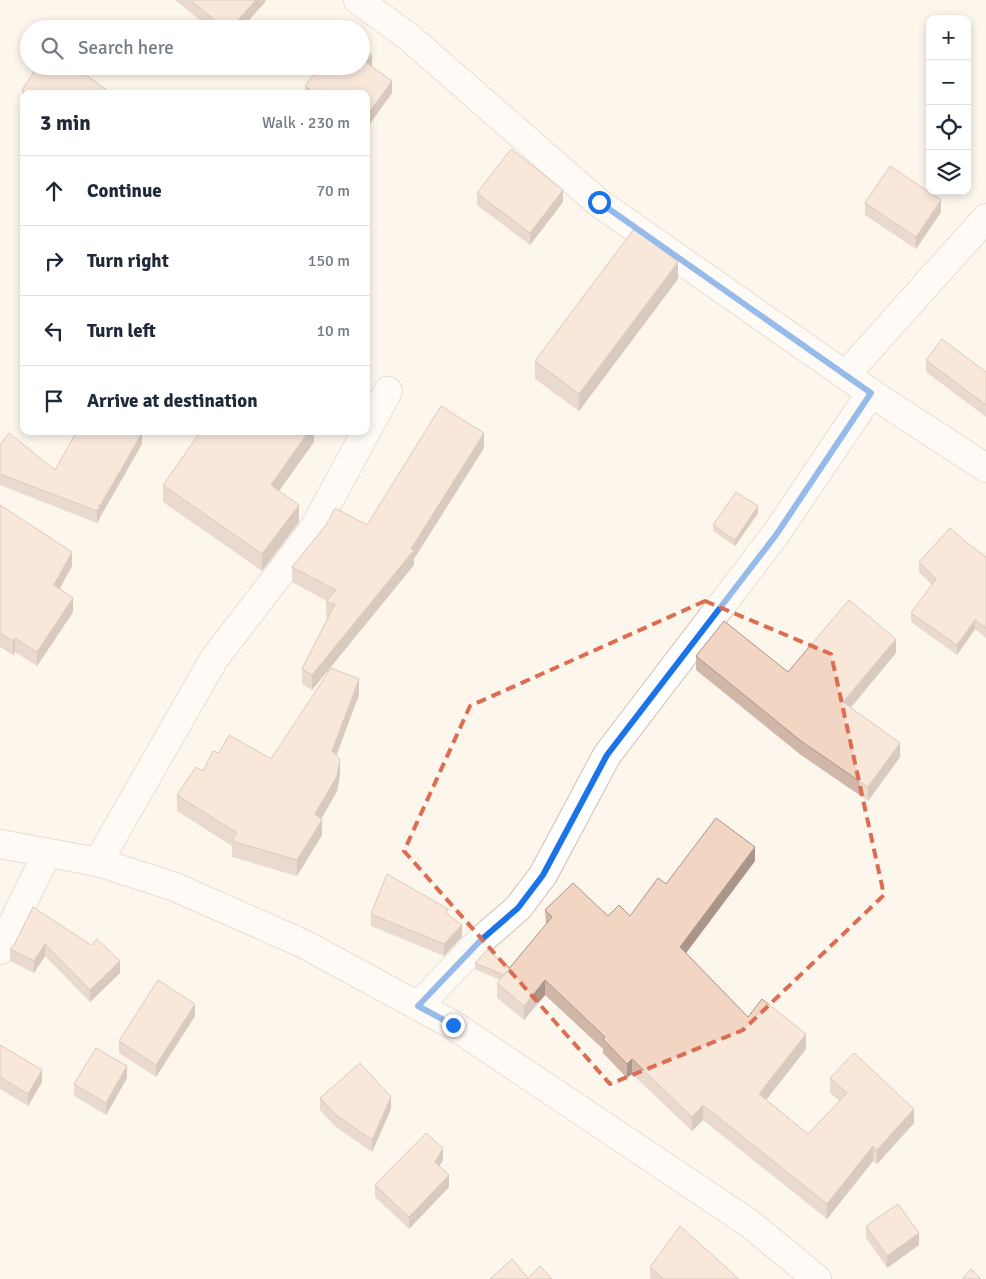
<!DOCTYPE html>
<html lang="en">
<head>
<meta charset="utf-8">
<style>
	body { margin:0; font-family:Signika,sans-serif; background:#f2f2f3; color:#1f2937 }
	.controls { position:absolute; right:15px; top:15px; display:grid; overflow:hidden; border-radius:10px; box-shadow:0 2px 8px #0003 }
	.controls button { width:45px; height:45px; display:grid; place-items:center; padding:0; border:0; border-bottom:1px solid #e0e1e3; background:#fff; color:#1f2937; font:25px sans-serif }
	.stop { position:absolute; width:15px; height:15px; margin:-11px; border:4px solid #1a73e8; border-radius:50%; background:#fff }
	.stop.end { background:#1a73e8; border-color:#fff; box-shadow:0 1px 5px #0008 }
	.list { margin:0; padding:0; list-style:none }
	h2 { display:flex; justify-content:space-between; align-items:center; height:65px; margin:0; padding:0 20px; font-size:21px }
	h2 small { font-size:16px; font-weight:400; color:#747a83 }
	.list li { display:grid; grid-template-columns:32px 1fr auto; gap:15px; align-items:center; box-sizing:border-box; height:70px; padding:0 20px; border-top:1px solid #e0e1e3 }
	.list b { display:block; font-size:19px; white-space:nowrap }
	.list em { font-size:16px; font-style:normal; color:#747a83 }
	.icon { flex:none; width:28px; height:28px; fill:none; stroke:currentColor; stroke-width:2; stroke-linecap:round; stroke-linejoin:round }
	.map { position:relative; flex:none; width:986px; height:1279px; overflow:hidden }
	.search { position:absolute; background:#fff; box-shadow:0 2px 8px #0003; left:20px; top:20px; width:350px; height:55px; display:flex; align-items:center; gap:12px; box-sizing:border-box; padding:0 18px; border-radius:28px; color:#747a83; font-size:19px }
	.panel { position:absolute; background:#fff; box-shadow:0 2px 8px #0003; left:20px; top:90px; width:350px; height:345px; border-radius:10px }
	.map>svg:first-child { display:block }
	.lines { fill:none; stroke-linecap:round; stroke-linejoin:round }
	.street-casing { stroke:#d1beb0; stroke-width:30 }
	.street { stroke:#fff; stroke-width:28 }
	.wall { fill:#d1b7a8 }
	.shaded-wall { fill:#aa9588 }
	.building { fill:#f3d5c3; stroke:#aa9588 }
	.route { stroke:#1a73e8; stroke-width:6 }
	.marked { fill:none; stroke:#dc6d51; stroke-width:4; stroke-dasharray:10 6; stroke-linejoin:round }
</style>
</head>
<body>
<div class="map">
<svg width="986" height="1279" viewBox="0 0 986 1279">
	<rect width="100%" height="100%" fill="#fdf6ec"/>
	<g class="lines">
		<g class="street-casing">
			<g id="street">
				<path d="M358,0L410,38L599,203L871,393L986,468"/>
				<path d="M844,374L851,369L986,218"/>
				<path d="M0,844L98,862L175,887L304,944L453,1025L749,1223L817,1279"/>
				<path d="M98,862L214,659L313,530L388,391"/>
				<path d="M0,950L47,853"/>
				<path d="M418,1006L481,940L518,908L543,875L607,755L775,535L871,393"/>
			</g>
		</g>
		<use href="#street" class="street"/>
	</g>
	<g class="wall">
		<path d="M175,0H266V1L241,29H211Z"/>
		<path d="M372,67L392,93L366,129V94H305V86Z"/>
		<path d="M22,90L112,94H24V104L22,102Z"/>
		<path d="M477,193L563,202L530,245L477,205Z"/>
		<path d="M865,203L941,212L916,249L865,215Z"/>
		<path d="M678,279L579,411L535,379V361Z"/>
		<path d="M926,360L986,372V417L926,372Z"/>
		<path d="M314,431V442L279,491L299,522L262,571L163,502V485Z"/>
		<path d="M142,444L97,523L0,485V445L55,470Z"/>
		<path d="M484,448L414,559V565L312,690L302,684V669L328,617H326V602L327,601L292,582V567L326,525H367Z"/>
		<path d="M0,505L72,566L59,589L73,612L37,666L15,652L13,655L0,647Z"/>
		<path d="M758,513L735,546L713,531V525Z"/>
		<path d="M966,542L986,557V638L975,629L957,655L911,622V613L932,585L919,572V562Z"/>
		<path d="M896,653L851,708L900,757L868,801L801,755L696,670V656L788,672Z"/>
		<path d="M359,695L336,755L340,775L337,791L321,819L322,835L297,876L232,857V846L177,811V795L203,771L219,753L271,759Z"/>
		<path d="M755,861L686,953L748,1017L806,1049L766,1100L808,1134L840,1101L830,1093V1078L914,1123L877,1164L873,1161L827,1219L703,1120L692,1131L632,1074L627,1078L603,1053V1049L545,995L524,1020L497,998V983L500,980L475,969V963L510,968L546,925L545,910L608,916H630L666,884Z"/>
		<path d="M33,907L120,973L90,1002L45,956L34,973L10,961V949L14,945Z"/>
		<path d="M371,914H448L462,937L444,956L371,926Z"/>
		<path d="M195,1016L156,1077L119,1053V1041Z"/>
		<path d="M0,1045L42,1082L28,1106L0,1089Z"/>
		<path d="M127,1078L106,1115L74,1096V1084Z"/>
		<path d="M320,1098L391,1109L372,1152L336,1127L320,1110Z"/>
		<path d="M443,1160L439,1166L449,1187L409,1229L375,1197V1185Z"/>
		<path d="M866,1226L919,1245L887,1268L866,1238Z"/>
		<path d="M650,1267L739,1279H650Z"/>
	</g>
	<g class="shaded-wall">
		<path d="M256,0L266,1L241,29H230Z"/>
		<path d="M372,55V67L366,62Z"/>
		<path d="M392,81V93L366,129V117Z"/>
		<path d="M563,190V202L530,245V233Z"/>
		<path d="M941,200V212L916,249V237Z"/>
		<path d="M678,262V279L579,411V394Z"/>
		<path d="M309,431H314V442L271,502V485Z"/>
		<path d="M142,433V444L100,517V506Z"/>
		<path d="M484,433V448L414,559V565L312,690V675L411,549Z"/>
		<path d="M299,505V522L262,571V554Z"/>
		<path d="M758,506V513L735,546V540Z"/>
		<path d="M100,507V518L97,523V511Z"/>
		<path d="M72,552V566L54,599V585Z"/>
		<path d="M73,598V612L37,666V652Z"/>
		<path d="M975,620V629L957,655V645Z"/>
		<path d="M15,638V652L13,655V641Z"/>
		<path d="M896,639V653L843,716V702Z"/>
		<path d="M359,679V695L332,767V751Z"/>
		<path d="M900,743V757L868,801V787Z"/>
		<path d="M340,759V775L337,791L315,830V814Z"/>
		<path d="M322,820V835L297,876V860Z"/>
		<path d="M755,847V861L680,961V947Z"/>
		<path d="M462,925V937L444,956V944Z"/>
		<path d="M45,944V956L34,973V961Z"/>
		<path d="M120,961V973L90,1002V990Z"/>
		<path d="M545,980V995L524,1020V1006Z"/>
		<path d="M195,1004V1016L156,1077V1065Z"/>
		<path d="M806,1034V1049L759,1109V1094Z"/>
		<path d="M632,1059V1074L627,1078V1064Z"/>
		<path d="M127,1066V1078L106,1115V1103Z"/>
		<path d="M42,1070V1082L28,1106V1094Z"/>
		<path d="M391,1097V1109L372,1152V1140Z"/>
		<path d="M703,1105V1120L692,1131V1117Z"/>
		<path d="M914,1109V1123L877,1164V1150Z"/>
		<path d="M873,1146V1161L827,1219V1204Z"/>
		<path d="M443,1148V1160L435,1174V1162Z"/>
		<path d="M449,1175V1187L409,1229V1217Z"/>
		<path d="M919,1233V1245L887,1268V1256Z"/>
	</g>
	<g class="building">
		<path d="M190,0H256L230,29H226Z"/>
		<path d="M361,51L372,55L366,62L392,81L366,117V94H305L309,89L305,86L320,66H361Z"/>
		<path d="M38,66H74L112,94H27L22,90Z"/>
		<path d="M511,149L563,190L530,233L477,193Z"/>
		<path d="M890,166L941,200L916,237L865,203Z"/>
		<path d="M634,229L678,262L579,394L535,361Z"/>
		<path d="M942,339L986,372V405L926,360Z"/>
		<path d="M441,406L484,433L411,549L414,550L312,675L302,669L335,604L326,602L336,590L292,567L326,525L335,508L367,525Z"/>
		<path d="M77,431H139L142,433L100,506L98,505L100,507L97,511L0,474V445L9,433L55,470Z"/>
		<path d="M201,431H309L271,485L299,505L262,554L163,485Z"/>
		<path d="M736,492L758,506L735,540L713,525Z"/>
		<path d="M0,505L72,552L54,585L73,598L37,652L15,638L13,641L0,633Z"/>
		<path d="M950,528L966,542L986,557V628L975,620L957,645L911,613L936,579L919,562Z"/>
		<path d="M849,600L896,639L843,702L900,743L868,787L801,741L696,656L724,621L788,672Z"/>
		<path d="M331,668L359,679L332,751L340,759L337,776L315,814L322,820L297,860L232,841L237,833L177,795L196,767L203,771L213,751L219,753L229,735L271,759Z"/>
		<path d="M716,818L755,847L680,947L748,1017L762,999L806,1034L759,1094L808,1134L847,1093L830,1078L854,1053L914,1109L877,1150L873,1146L827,1204L703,1105L692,1117L632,1059L627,1064L603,1039L605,1037L545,980L524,1006L497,983L552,917L545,910L573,883L608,916L619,905L630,916L658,878L666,884Z"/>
		<path d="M387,874L448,909L446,913L462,925L444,944L371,914Z"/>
		<path d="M33,907L91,945L97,939L120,961L90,990L45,944L34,961L10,949L14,945Z"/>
		<path d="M487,950L510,968L504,975L475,963Z"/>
		<path d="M158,980L195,1004L156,1065L119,1041Z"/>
		<path d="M0,1045L42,1070L28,1094L0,1077Z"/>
		<path d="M96,1048L127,1066L106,1103L74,1084Z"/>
		<path d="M360,1063L391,1097L372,1140L336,1115L320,1098Z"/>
		<path d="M426,1133L443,1148L435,1162L449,1175L409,1217L375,1185Z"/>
		<path d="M898,1204L919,1233L887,1256L866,1226Z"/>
		<path d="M680,1226L739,1279H664L650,1267Z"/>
		<path d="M512,1259L528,1278L540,1266L552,1279H490Z"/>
		<path d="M971,1269L981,1279H962Z"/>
	</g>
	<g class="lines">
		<path class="route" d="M453,1025L418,1006L481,940L518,908L543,875L607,755L776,535L871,393L599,202"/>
	</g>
	<path d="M0 0H986V1279H0ZM705,601L831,654L884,895L743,1030L610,1084L404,851L470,706Z" fill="#fdf6ec" fill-opacity=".55" fill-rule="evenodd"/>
	<path class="marked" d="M705,601L831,654L884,895L743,1030L610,1084L404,851L470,706Z"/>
</svg>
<div class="controls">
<button>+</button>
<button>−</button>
<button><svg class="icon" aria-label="locate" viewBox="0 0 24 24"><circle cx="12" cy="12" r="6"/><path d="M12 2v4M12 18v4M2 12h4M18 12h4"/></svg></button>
<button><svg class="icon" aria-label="layers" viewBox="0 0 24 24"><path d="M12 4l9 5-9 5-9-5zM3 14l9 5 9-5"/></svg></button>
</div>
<div class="stop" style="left:599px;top:202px"></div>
<div class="stop end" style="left:453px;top:1025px"></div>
<div class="search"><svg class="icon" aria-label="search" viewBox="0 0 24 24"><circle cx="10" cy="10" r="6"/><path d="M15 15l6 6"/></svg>Search here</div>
<section class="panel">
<h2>3 min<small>Walk · 230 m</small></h2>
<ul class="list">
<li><svg class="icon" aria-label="ahead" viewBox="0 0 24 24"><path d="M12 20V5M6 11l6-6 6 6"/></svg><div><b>Continue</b></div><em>70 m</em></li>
<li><svg class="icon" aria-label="right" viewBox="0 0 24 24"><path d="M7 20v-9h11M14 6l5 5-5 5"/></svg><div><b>Turn right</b></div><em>150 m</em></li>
<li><svg class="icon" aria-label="left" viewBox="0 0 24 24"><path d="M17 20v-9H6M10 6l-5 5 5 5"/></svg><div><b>Turn left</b></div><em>10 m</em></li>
<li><svg class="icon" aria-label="arrive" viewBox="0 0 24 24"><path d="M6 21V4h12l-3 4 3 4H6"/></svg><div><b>Arrive at destination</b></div></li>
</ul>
</section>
</div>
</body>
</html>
